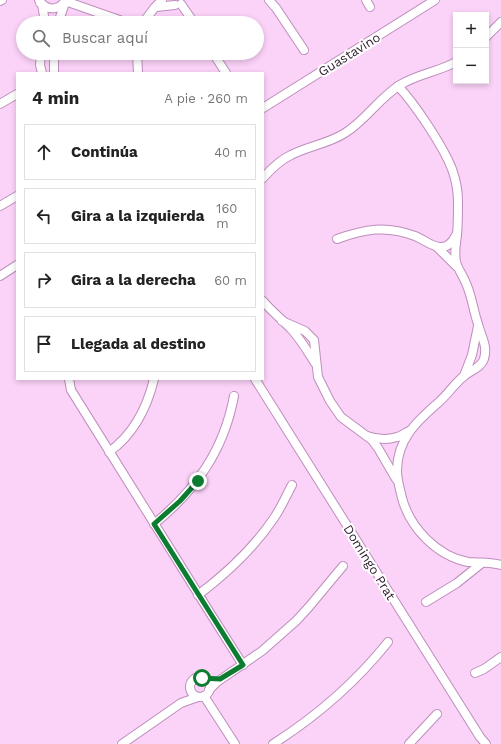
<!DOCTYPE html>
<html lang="es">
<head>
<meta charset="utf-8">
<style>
	body { margin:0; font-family:"Work Sans",sans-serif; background:#f6f6f6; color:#222 }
	.controls { position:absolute; right:12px; top:12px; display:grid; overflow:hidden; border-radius:0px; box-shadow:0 2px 6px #0003 }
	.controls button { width:36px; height:36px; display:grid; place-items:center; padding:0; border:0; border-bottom:1px solid #e0e0e0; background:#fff; color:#222; font:20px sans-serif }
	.stop { position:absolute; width:12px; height:12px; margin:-9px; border:3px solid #0c7c31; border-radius:50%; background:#fff }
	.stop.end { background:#0c7c31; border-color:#fff; box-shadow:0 1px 4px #0008 }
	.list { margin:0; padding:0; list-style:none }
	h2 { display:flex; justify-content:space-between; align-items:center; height:52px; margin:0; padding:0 16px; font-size:17px }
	h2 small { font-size:13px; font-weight:400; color:#767676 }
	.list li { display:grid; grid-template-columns:26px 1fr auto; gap:12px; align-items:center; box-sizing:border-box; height:56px; margin:0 8px 8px; padding:0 8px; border:1px solid #e0e0e0; border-radius:0px }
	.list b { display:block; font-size:15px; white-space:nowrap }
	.list em { font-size:13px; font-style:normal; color:#767676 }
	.icon { flex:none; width:22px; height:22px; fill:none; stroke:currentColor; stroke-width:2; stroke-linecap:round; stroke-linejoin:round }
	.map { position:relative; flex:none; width:501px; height:744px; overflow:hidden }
	.search { position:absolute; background:#fff; box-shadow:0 2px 6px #0003; left:16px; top:16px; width:248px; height:44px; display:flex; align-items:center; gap:10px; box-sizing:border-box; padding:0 14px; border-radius:22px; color:#767676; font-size:15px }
	.panel { position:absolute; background:#fff; box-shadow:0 2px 6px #0003; left:16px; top:72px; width:248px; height:308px; border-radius:0px }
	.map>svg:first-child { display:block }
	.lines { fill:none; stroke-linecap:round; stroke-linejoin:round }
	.street-casing { stroke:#bd8ebb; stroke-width:10 }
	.street { stroke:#fff; stroke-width:8 }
	.route { stroke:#0c7c31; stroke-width:5 }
	.labels { text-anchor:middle; stroke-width:4; stroke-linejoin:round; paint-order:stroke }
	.street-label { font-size:13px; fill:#2f1d2e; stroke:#fff }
</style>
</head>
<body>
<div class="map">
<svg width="501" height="744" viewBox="0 0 501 744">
	<rect width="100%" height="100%" fill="#fbd2f8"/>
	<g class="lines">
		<g class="street-casing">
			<g id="street">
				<path d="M39,0C46,11 58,11 65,1L128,23"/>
				<path d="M269,0L276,8L304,50"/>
				<path d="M366,0L370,7"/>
				<path d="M0,1L2,0"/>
				<path d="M40,3L42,4L44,16L43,23"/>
				<path d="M181,4L194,23"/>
				<path d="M156,7L175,5"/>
				<path d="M58,23L65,3"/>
				<path d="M143,23L155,7L162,0"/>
				<path d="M486,37L501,22"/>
				<path d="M41,53L40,65L42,73"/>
				<path d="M54,53V73"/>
				<path d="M137,53L138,73"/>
				<path d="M213,53L226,73"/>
				<path d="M398,86C415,104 443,146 452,169C456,180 458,191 458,202C458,213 458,224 457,235C456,244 454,252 456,262C458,269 462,274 465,281C472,295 473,310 478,324C481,337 488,345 484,359C481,368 471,370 464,376C455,383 448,394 439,402C417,421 397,439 397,471C397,480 400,489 402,498C410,528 437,556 468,562C479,563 490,562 501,565"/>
				<path d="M0,104L17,94"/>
				<path d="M263,108L435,0"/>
				<path d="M263,178C271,169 280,160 291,155C308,146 328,144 345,133C366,120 379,98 400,85C417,74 438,72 456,62"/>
				<path d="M0,206L17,196"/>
				<path d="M337,239C365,229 386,225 415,236C423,239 432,247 440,247C448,248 453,241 456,235"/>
				<path d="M437,247L456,266"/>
				<path d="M0,276L17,265"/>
				<path d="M263,301C272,312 283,320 292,330C301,340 308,352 315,363"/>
				<path d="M282,321L305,331L314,340L318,377L330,401L341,417L372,440L378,448L396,479"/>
				<path d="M464,376L472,355L478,326"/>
				<path d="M69,379L71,390L212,616L243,665"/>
				<path d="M255,379L480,737L486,744"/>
				<path d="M367,436C376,439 388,440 397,437C401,436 405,433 409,431"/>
				<path d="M109,452C134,434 147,408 154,379"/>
				<path d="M154,524C196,490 224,450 234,396"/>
				<path d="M198,595C227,573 254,548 274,518C281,508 286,496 292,485"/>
				<path d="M426,602L457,583L482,563"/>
				<path d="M475,673L484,669L501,657"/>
				<circle cx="200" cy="687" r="10"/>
				<path d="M209,690L217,682L262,651L296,621L308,608L343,566"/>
				<path d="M204,696L235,744"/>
				<path d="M122,744L181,703L198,697"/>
				<path d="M273,744C317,716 356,682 388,642"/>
				<path d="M409,744L437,714"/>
			</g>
		</g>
		<use href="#street" class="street"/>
	</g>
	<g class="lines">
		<path class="route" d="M198,481L180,501L154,524L243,665L220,679L202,678"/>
	</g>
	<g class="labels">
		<g class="street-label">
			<text transform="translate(349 54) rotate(-32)" y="5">Guastavino</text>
			<text transform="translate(370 562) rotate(58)" y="5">Domingo Prat</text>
		</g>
	</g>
</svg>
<div class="controls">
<button>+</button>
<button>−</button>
</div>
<div class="stop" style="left:202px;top:678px"></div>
<div class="stop end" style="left:198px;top:481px"></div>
<div class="search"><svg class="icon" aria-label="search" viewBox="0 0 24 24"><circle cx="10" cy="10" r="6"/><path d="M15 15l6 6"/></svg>Buscar aquí</div>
<section class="panel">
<h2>4 min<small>A pie · 260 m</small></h2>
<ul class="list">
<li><svg class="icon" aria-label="ahead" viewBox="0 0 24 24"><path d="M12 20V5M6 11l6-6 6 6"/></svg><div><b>Continúa</b></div><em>40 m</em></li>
<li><svg class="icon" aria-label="left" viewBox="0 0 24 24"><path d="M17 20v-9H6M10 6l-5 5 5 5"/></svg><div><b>Gira a la izquierda</b></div><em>160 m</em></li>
<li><svg class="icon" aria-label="right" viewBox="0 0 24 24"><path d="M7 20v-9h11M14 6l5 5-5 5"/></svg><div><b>Gira a la derecha</b></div><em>60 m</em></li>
<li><svg class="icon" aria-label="arrive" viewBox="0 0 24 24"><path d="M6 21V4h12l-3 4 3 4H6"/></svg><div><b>Llegada al destino</b></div></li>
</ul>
</section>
</div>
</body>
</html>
